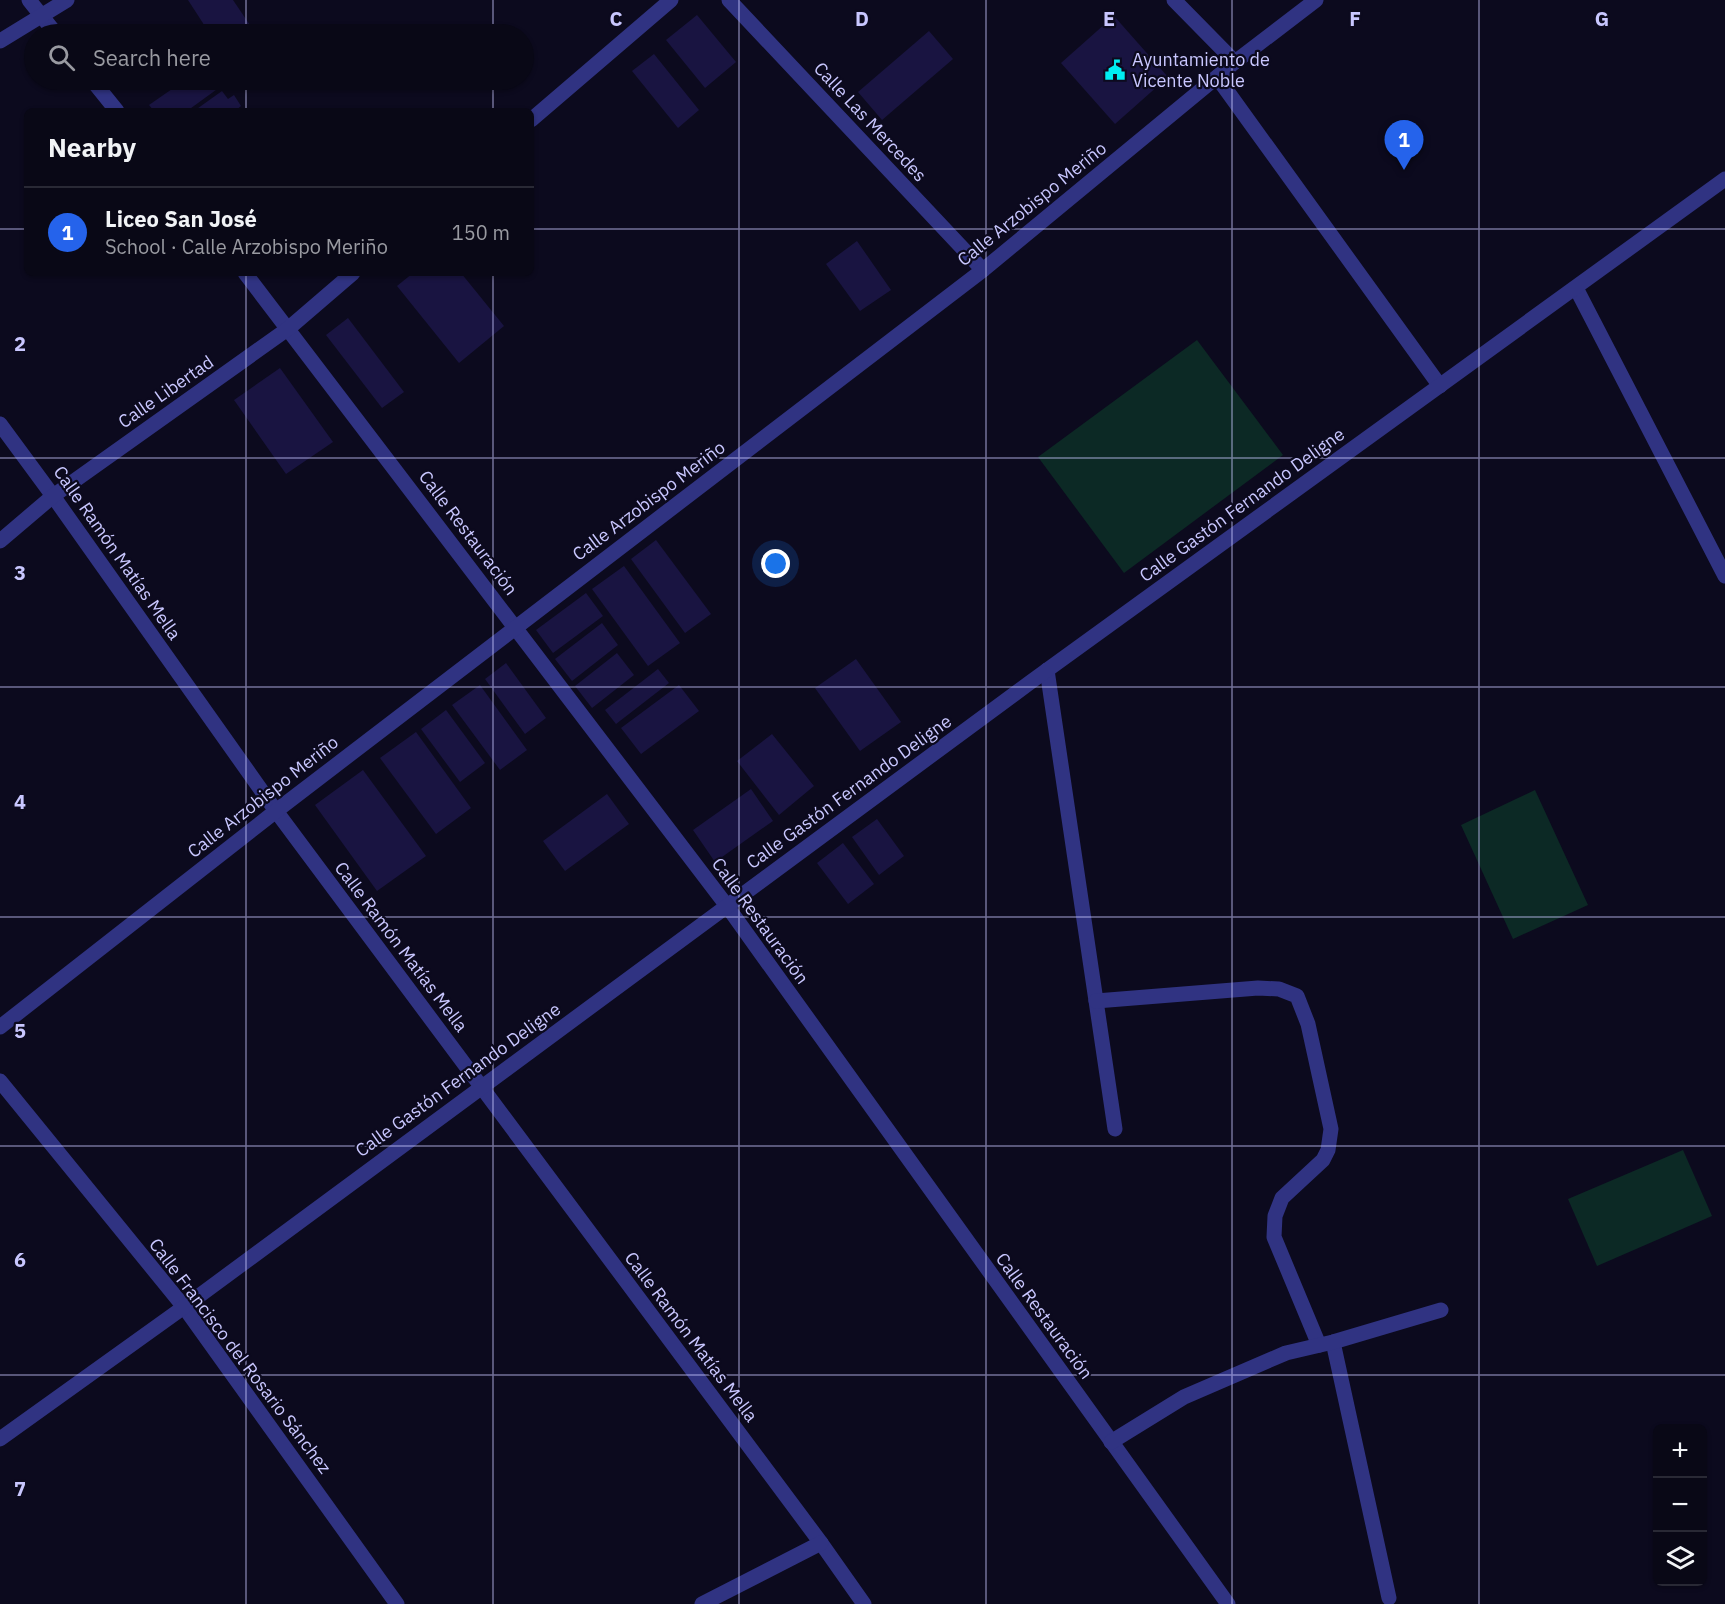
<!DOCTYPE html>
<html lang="en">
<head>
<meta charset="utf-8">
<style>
	body { margin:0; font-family:"IBM Plex Sans",sans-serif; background:#171623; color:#f1f3f6 }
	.controls { position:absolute; right:18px; bottom:18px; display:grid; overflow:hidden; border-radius:9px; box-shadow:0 2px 4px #0004 }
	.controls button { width:54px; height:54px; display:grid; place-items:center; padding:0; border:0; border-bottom:2px solid #292935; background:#090816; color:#f1f3f6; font:30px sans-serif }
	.you { position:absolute; left:776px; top:564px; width:21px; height:21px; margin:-15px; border:4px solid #fff; border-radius:50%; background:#1a73e8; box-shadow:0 0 0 9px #1a73e833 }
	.badge { display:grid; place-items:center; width:39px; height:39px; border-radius:50%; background:#2563eb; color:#fff; font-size:20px; font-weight:700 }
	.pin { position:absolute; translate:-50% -50px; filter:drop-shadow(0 2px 3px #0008) }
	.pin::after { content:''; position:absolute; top:32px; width:21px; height:18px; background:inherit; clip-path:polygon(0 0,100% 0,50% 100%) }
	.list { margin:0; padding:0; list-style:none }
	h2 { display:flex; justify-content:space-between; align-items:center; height:78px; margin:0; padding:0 24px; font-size:26px }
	h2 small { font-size:20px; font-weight:400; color:#999aa1 }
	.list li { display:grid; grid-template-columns:39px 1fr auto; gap:18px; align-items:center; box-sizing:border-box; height:90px; padding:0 24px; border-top:2px solid #292935 }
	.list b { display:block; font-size:22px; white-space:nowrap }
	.list p { margin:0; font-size:20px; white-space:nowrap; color:#999aa1 }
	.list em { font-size:20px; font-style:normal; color:#999aa1 }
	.icon { flex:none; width:33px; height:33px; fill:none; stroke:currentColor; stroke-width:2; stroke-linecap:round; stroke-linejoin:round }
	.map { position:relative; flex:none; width:1725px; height:1604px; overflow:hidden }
	.search { position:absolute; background:#090816; box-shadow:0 2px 4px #0004; left:24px; top:24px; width:510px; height:66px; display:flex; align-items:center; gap:15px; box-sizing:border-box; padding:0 21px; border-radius:33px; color:#999aa1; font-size:22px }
	.panel { position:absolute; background:#090816; box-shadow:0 2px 4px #0004; left:24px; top:108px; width:510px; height:168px; border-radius:9px }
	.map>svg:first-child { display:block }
	.pitch { fill:#0c2925 }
	.building { fill:#191441 }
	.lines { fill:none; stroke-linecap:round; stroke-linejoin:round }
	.minor { stroke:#303382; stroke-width:15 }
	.grid { fill:none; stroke:#c9c7ff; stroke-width:1.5; stroke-opacity:0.55 }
	.labels { text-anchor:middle; stroke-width:4.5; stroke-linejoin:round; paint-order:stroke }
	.poi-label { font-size:18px; fill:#c9c7ff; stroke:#0c0a1e; text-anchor:start }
	.street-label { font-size:18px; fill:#c9c7ff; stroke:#0c0a1e }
	.grid-label { font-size:20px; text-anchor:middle; font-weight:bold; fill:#c9c7ff; stroke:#0c0a1e; stroke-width:4.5; stroke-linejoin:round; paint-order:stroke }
</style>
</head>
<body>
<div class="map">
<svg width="1725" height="1604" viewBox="0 0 1725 1604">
	<rect width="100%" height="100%" fill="#0c0a1e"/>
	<g class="pitch">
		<path d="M1197,340L1283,455L1124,573L1038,457Z"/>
		<path d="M1535,790L1588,905L1513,939L1461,825Z"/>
		<path d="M1683,1150L1712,1216L1597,1266L1568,1199Z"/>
	</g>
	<g class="building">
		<path d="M188,0H233L256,34H210Z"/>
		<path d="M697,15L736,62L705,88L666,40Z"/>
		<path d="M1114,16L1168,77L1115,124L1061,63Z"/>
		<path d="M929,31L953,59L882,120L858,92Z"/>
		<path d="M654,54L699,110L678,128L632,71Z"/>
		<path d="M185,80H215L220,87L187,111H154L149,105Z"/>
		<path d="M222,91L228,99L234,95L241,106L235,111H194Z"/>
		<path d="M857,241L891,290L860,311L826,264Z"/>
		<path d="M413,273H461L504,326L459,363L397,286Z"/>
		<path d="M348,318L404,392L382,408L326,335Z"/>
		<path d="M280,368L333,442L286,474L234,400Z"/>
		<path d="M656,540L711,614L685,633L631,559Z"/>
		<path d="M624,566L680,643L648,666L592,589Z"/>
		<path d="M586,593L603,616L553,653L536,630Z"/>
		<path d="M602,623L618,645L572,681L555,659Z"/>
		<path d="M617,653L634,675L592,708L575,686Z"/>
		<path d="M856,659L901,722L860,751L815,688Z"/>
		<path d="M506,663L546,718L525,734L485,679Z"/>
		<path d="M658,669L669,683L616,724L605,710Z"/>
		<path d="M480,685L527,750L500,770L452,705Z"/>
		<path d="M679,685L699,711L641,754L621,728Z"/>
		<path d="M446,710L485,763L460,782L421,729Z"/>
		<path d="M416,732L471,808L436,834L380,758Z"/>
		<path d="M772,734L814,786L779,815L737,761Z"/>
		<path d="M363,770L426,856L377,891L315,805Z"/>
		<path d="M751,789L773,821L715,862L693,830Z"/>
		<path d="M607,794L629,824L565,871L543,841Z"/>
		<path d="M877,819L904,856L879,875L852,837Z"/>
		<path d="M843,843L874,884L848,904L817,863Z"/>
	</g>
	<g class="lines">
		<g class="minor">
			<path d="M29,0L56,34"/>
			<path d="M729,0L983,270"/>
			<path d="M1174,0L1235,62"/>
			<path d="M0,41L67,0"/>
			<path d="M1217,77L1440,386"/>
			<path d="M92,80L117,111"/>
			<path d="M531,120L671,0"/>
			<path d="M245,273L727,906L1228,1604"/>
			<path d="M1576,288L1725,576"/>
			<path d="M0,424L53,496L276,811L821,1543L864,1604"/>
			<path d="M0,541L53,496L289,328L353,273"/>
			<path d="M1047,670L1115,1129"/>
			<path d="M1096,1001L1258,988L1279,989L1297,996L1308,1024L1331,1129L1328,1150L1323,1160L1282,1198L1275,1216L1274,1237L1319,1345"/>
			<path d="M0,1027L276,811L983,270L1235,62L1316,0"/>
			<path d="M0,1081L184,1307L397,1604"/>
			<path d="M1333,1342L1389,1598"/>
			<path d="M0,1439L184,1307L1032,681L1725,179"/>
			<path d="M1111,1442L1184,1397L1286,1353L1333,1342L1441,1310"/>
			<path d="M702,1604L821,1543"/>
		</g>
	</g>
	<path class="grid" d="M246,0V34M493,0V34M739,0V1604M986,0V1604M1232,0V1604M1479,0V1604M246,80V111M493,80V111M0,229H27M531,229H1725M246,273V1604M493,273V1604M0,458H1725M0,687H1725M0,917H1725M0,1146H1725M0,1375H1725"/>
	<defs>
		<g id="civic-bare" transform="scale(1.62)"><path d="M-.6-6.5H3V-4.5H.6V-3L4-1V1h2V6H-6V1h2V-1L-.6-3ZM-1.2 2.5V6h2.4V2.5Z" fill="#00eef2" stroke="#0c0a1e" stroke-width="2.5" paint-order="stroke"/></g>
	</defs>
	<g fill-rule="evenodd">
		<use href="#civic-bare" x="1115" y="70"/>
	</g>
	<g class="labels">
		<g class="poi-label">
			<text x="1132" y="66">Ayuntamiento de<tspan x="1132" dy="21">Vicente Noble</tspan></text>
		</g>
		<g class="street-label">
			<text transform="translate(870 122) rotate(47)" y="6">Calle Las Mercedes</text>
			<text transform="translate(1032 204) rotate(-39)" y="6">Calle Arzobispo Meriño</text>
			<text transform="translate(166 392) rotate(-35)" y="6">Calle Libertad</text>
			<text transform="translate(649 501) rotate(-37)" y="6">Calle Arzobispo Meriño</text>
			<text transform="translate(1242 505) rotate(-36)" y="6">Calle Gastón Fernando Deligne</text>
			<text transform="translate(468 533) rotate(53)" y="6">Calle Restauración</text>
			<text transform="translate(117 553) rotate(55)" y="6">Calle Ramón Matías Mella</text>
			<text transform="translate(849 792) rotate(-36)" y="6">Calle Gastón Fernando Deligne</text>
			<text transform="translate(263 797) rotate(-38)" y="6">Calle Arzobispo Meriño</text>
			<text transform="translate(760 921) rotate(54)" y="6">Calle Restauración</text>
			<text transform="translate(401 947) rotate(53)" y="6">Calle Ramón Matías Mella</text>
			<text transform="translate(458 1080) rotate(-36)" y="6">Calle Gastón Fernando Deligne</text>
			<text transform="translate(1044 1316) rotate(54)" y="6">Calle Restauración</text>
			<text transform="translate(691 1337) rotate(53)" y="6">Calle Ramón Matías Mella</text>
			<text transform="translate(240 1356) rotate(53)" y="6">Calle Francisco del Rosario Sánchez</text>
		</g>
	</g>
	<g class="grid-label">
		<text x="616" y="26">C</text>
		<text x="862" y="26">D</text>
		<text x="1109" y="26">E</text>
		<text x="1355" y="26">F</text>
		<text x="1602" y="26">G</text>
		<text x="20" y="351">2</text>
		<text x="20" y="580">3</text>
		<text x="20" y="809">4</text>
		<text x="20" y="1038">5</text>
		<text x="20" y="1267">6</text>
		<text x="20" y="1496">7</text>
	</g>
</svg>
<div class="controls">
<button>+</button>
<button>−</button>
<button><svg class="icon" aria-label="layers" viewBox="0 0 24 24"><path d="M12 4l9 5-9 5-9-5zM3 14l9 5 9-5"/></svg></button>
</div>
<div class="you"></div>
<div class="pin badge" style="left:1404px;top:170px">1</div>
<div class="search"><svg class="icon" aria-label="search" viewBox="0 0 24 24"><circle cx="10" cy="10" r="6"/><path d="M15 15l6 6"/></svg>Search here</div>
<section class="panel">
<h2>Nearby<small></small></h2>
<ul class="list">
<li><span class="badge">1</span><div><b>Liceo San José</b><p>School · Calle Arzobispo Meriño</p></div><em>150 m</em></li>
</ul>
</section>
</div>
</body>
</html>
